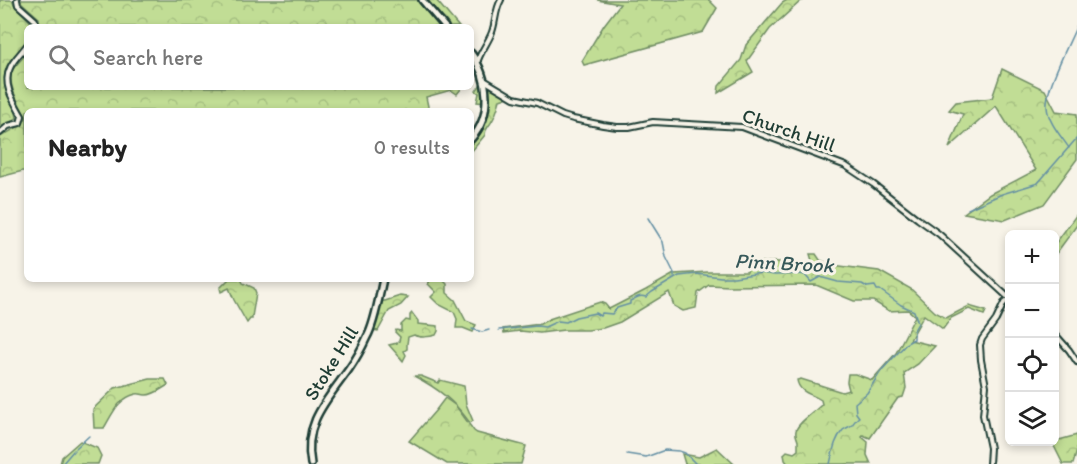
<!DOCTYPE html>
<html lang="en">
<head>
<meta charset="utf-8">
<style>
	body { margin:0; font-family:Itim,sans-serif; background:#f6f6f6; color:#222 }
	.controls { position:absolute; right:18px; bottom:18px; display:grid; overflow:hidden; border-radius:9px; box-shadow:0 3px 9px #0003 }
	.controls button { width:54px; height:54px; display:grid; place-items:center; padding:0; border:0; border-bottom:2px solid #e0e0e0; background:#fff; color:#222; font:30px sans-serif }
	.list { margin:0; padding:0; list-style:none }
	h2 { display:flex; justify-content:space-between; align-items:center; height:78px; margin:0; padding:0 24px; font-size:26px }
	h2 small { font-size:20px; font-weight:400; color:#767676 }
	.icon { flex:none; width:33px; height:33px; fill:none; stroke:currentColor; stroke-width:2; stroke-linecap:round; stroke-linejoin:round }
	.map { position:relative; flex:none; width:1077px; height:464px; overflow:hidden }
	.search { position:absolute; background:#fff; box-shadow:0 3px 9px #0003; left:24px; top:24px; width:450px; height:66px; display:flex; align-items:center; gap:15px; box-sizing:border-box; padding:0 21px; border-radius:9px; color:#767676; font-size:22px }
	.panel { position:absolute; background:#fff; box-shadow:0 3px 9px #0003; left:24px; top:108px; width:450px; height:174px; border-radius:9px }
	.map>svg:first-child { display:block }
	.grass { fill:url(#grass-tufts); stroke:#708d64; stroke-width:1.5 }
	.forest { fill:url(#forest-crowns); stroke:#708d64; stroke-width:1.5 }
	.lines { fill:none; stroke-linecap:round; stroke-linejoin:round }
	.stream { stroke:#638fa4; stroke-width:1.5 }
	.street-casing { stroke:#1f3d34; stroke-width:8 }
	.secondary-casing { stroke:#1f3d34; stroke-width:10 }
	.street { stroke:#f7f3e8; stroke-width:4 }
	.secondary { stroke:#f7f3e8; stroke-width:5 }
	.labels { text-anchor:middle; stroke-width:6; stroke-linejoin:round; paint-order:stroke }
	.street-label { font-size:20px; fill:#1f3d34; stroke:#f7f3e8 }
	.water-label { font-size:21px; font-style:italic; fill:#365859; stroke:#f7f3e8 }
</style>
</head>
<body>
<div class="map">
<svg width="1077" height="464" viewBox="0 0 1077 464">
	<defs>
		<pattern id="grass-tufts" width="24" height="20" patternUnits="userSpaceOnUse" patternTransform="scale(1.5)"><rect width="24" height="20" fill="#c1dd95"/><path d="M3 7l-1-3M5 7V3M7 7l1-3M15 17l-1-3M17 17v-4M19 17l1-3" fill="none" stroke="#a5bf81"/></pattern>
		<pattern id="forest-crowns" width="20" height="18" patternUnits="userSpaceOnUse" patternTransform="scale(1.5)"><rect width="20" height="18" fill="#c1dd95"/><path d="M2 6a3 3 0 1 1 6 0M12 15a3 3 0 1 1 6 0" fill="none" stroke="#a5bf81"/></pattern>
	</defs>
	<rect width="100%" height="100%" fill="#f7f3e8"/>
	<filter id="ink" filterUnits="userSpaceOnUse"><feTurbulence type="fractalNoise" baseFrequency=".0167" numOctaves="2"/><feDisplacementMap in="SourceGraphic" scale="12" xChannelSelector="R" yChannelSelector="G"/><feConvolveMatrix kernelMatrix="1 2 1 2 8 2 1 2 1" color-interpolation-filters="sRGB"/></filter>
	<g filter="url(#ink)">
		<path class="grass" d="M1077,214V225L1055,255V244Z"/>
		<g class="forest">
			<path d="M0,0H12C16,12 29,16 33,27H27C27,31 28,38 26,41C21,53 6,59 5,73C1,96 16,101 17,118L0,128Z"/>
			<path d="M21,0H436L459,27H40L39,18L21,2Z"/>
			<path d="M597,0H709L717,8L703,32L584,65L582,61L604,25L620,4Z"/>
			<path d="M787,0H805L801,1L770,29L747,61L753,72L718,93L719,86L741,60L746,45L782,3Z"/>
			<path d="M27,53V87H459L461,89L457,94L451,90L426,97L429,111H406L405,110L404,111H27V170L0,177V137L23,124L26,117C20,104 7,86 12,71C15,65 23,58 27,53Z"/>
			<path d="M1002,69L1045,90L1056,111L1077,114V159L1044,204L1005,220L964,213L990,194L1036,170L996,106L949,148L963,114L949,110L956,102L992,98Z"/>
			<path d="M487,81L508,92L506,98L500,100C498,107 496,115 492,121C489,127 485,128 485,135L471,152V141L481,129L486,103L477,102L479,93L476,91L481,84L484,85Z"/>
			<path d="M810,254H816L820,260L832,265L879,271L911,289L935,312L946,318L969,306L986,311L984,315L969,309L951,318L943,329L924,315L910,340L935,346L918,364L904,373L906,388L903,397L898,398L870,438L863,435L862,437L868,442L867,455L871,464H788L785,460L784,454L787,451L794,453L798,450C798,449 798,442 798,441C797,437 795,435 796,431C796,424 815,412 822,404L821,400C812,394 799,393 797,380L801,379L842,392L849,390L847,382L848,374H855L872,380L896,353L915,316L908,310L889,311L873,301H854L816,285L729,286L709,285L698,293L696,308L683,311L674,306L669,292L620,322L603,328L588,330H564L540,333L520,331L504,333L503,329L540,324L549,319L600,302L605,304L609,309L646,290L674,274L708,272H747L750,262H798L810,266L813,264Z"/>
			<path d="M229,279H241L243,283L254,288L256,293L252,317V319H250L247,323L234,300L229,288L221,292L220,288Z"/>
			<path d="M431,279H442L447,284V293L455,300L466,321L476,325L473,332L463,328H456L457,319L454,312L438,304L431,297L436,292L428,284Z"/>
			<path d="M400,296L408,297L401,305L389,311L378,331L373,330L372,327L380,301H385Z"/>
			<path d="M412,313L418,321V324L438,326V331L436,335C430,337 419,338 414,335L408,337L407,344V349L404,351L406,355L403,361L389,345L397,343L399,341L400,337L395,332L396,330L401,331V325L406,320L410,321V315Z"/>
			<path d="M414,376H421L438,383L440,380L464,386L466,404L473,421L470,423C454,401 439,389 414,376Z"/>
			<path d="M150,379H165L168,385C161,389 154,395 146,395C141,395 141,393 136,394C118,398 112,415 104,428H94L93,409L115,388Z"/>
			<path d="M445,398L456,406L474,431L477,433L526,446L521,464H447L409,441L436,410Z"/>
			<path d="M1077,435V451L1073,464H1063L1052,442H1054L1055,438L1059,440Z"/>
			<path d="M80,441L97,448L101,456L98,464H60L62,457Z"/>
			<path d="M717,448L734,464H685L682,454L699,457Z"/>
		</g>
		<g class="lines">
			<g class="stream">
				<path d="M1069,148C1061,136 1048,122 1047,107C1045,89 1069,44 1077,25"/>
				<path d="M968,209L1002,194L1038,183L1077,138"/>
				<path d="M648,218L663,242L666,257L674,273V277"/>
				<path d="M472,329L482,332L489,330"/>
				<path d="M499,330L537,326L545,327L558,321L566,322L576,317L595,313L600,316L602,313L612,314L617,308L630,304V301C637,298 638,295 646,297L652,292L679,276L697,274L721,277H734L761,273L775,275L800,274L805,275L811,282L820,277L838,282L862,284L867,287L875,286L877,290H880L901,305L914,311L918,323L914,330V339L907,343L881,371L867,393L855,403L856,413L859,417C856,419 854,422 852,425C849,427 846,428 843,430C834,440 833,452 830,464"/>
				<path d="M76,448L89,436"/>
				<path d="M627,454L646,457L665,450L679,451L685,453L696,464"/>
				<path d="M62,464L74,450"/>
			</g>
			<g class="street-casing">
				<g id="street">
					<path d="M17,0L18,5L35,20L37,27"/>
					<path d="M477,63C480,52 488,43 492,32C496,21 495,10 501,0"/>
					<path d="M484,80L514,98L537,103L563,116L573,119L603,125L617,127H629L653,122L742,127L846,166L873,184L918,219L939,234L1010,299"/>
					<path d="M0,133L8,126L20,123L22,116C14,102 2,85 10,68C13,60 22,52 27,45"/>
					<path d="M1054,333L1069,350L1077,362"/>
					<path d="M989,464L990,448L983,415L986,386L981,360L980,345L982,339L996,320L1004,303L1009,299"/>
				</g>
			</g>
			<g class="secondary-casing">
				<g id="secondary">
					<path d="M422,0L445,27"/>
					<path d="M471,53C489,78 493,115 471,139"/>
					<path d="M311,464C303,423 327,400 349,369C356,359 362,348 367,337C375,323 379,296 383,279"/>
				</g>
			</g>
			<use href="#street" class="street"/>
			<use href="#secondary" class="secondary"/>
		</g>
	</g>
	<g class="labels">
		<g class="street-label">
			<text transform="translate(789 130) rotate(19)" y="7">Church Hill</text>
			<text transform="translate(331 363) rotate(-58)" y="7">Stoke Hill</text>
		</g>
		<g class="water-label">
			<text transform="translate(784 263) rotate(3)" y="7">Pinn Brook</text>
		</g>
	</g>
</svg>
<div class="controls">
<button>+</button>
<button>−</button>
<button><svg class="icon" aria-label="locate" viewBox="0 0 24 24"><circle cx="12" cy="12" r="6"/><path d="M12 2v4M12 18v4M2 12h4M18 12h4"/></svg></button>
<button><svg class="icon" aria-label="layers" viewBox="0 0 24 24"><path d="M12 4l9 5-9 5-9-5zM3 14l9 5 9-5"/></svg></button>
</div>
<div class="search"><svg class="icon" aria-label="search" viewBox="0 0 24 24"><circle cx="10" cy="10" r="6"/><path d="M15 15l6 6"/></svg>Search here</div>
<section class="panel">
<h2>Nearby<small>0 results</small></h2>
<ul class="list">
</ul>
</section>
</div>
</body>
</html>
